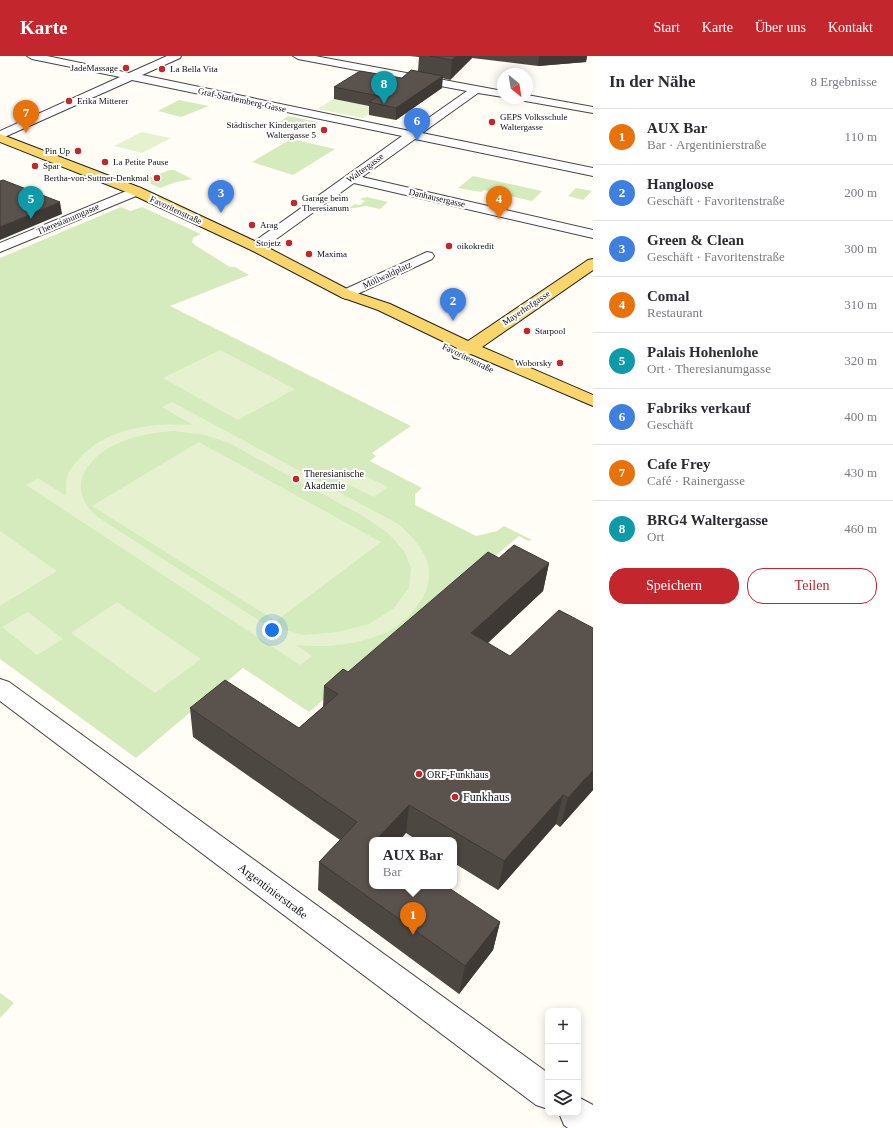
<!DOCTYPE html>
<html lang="de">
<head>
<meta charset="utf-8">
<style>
	body { margin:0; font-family:Georgia,serif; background:#f7f7f7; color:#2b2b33 }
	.controls { position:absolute; right:12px; bottom:12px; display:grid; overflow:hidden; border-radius:8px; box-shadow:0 2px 10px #0003 }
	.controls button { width:36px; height:36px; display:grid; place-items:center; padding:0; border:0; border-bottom:1px solid #e1e1e2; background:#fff; color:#2b2b33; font:20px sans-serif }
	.compass { position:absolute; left:497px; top:12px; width:36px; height:36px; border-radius:50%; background:#fff; box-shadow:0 2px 10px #0003; rotate:150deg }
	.you { position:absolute; left:272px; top:574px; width:14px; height:14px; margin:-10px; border:3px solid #fff; border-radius:50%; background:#1a73e8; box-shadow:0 0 0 6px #1a73e833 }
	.badge { display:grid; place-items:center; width:26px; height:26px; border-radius:50%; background:#c4262e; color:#fff; font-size:13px; font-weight:700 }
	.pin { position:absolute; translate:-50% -33px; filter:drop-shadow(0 1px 2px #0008) }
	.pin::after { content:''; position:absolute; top:21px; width:14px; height:12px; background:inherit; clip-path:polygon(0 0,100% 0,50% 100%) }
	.popup { position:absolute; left:369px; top:781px; width:88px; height:52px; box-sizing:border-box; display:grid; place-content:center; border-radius:8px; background:#fff; filter:drop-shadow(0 1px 3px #0005); font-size:13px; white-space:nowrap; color:#7c7c81 }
	.popup b { font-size:15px; color:#2b2b33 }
	.popup::after { content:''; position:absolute; left:50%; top:100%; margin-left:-8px; border:8px solid transparent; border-top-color:#fff }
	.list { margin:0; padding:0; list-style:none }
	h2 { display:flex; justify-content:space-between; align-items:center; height:52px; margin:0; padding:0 16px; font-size:17px }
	h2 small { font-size:13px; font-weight:400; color:#7c7c81 }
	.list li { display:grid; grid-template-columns:26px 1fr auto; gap:12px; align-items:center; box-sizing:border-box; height:56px; padding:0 16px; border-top:1px solid #e1e1e2 }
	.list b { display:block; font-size:15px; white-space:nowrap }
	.list p { margin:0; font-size:13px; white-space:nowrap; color:#7c7c81 }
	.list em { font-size:13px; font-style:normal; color:#7c7c81 }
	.actions { display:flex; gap:8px; padding:12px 16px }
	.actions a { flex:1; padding:9px 0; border:1px solid #c4262e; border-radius:16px; text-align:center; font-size:14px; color:#c4262e }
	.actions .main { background:#c4262e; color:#fff }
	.icon { flex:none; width:22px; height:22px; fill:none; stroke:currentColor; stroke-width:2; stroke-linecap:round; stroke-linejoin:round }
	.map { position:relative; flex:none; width:593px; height:1072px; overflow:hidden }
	header { display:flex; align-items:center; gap:24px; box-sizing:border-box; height:56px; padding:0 20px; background:#c4262e; color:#fff }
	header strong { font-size:19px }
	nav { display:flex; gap:22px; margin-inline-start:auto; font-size:14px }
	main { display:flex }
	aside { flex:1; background:#fff }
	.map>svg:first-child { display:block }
	.green { fill:#d5ebbd }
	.pitch { fill:#e6f2cf; fill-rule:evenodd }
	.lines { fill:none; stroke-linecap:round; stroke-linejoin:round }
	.minor-casing { stroke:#444; stroke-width:2 }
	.major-casing { stroke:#222; stroke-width:2 }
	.minor { fill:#fff; fill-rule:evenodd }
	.major { fill:#f9d66b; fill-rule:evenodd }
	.wall { fill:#4d4742 }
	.shaded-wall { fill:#3f3936 }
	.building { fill:#5a524d; stroke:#3f3936 }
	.poi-dot { fill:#c4262e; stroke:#fff; stroke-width:1.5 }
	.labels { text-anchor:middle; stroke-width:4; stroke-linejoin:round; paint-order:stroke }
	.far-poi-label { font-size:9px; fill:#111; stroke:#fff; text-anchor:start }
	.far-street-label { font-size:9px; fill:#111; stroke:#fff }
	.poi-label { font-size:10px; fill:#111; stroke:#fff; text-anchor:start }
	.near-poi-label { font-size:12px; fill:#111; stroke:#fff; text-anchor:start }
	.near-street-label { font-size:12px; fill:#111; stroke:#fff }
</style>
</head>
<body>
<header>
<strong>Karte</strong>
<nav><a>Start</a><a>Karte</a><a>Über uns</a><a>Kontakt</a></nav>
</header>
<main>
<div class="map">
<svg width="593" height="1072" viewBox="0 0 593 1072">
	<rect width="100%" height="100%" fill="#fffdf5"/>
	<g class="green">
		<path d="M179,44L209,50L181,61L158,55Z"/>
		<path d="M288,60L317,66L318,67L305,74L277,68Z"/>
		<path d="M291,83L335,93L293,119L252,106Z"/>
		<path d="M170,114H174L192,123L176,126L160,132L142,124Z"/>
		<path d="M473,120L542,135L532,145L484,134L481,136L458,132Z"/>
		<path d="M576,132L592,135L583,144L568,140Z"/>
		<path d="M367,141L388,146L380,153L366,150L348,153L355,148L360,149L365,145L360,143Z"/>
		<path d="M121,151L130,155L142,151L201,178L193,182L192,186L195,189L230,211H235L249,219L170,250L411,370L372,397L376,400L370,405L422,432L415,438V449L476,480L497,475L504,470L532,484L528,485L519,480L309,656L243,612L136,702L0,603V202Z"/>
		<path d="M0,937L14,947L0,962Z"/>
	</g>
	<g class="pitch">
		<path d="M334,43L379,52L363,62L317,53Z"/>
		<path d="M142,76L171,82L142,97L114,90Z"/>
		<path d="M220,294L295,333L238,364L163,322Z"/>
		<path d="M172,346L400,469C410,479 419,488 425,500C441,532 408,568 380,579C353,589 324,592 296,589L312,600L300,609L26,429L38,422L66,440C66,434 65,427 67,421C69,414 74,409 79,403C107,371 153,367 193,369L162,351ZM175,375L205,379L227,386L365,461L389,478L404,495L411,512L409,532L393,553L369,568L338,576L303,579L263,567L99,462C63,434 86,400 121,386C138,379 156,376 175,375Z"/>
		<path d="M199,386L381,486L276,565L92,450Z"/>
		<path d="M353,414L388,431L374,441L339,424Z"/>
		<path d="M0,475L57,515L0,550Z"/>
		<path d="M117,546L201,603L155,637L71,577Z"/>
		<path d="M28,556L63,583L37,599L2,571Z"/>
	</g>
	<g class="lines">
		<g class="minor-casing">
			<g id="minor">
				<path d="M27,0H47L129,17L167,0H181L180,2L142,19L410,75L467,35L298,3L293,0H315L503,35V41L478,37L422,77L593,112V120L415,83L362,121L593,174V182L354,127L261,194L256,195L251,194L249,191L251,188L402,80L132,24L0,83V75L120,21L32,3Z"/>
				<path d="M527,39L593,51V57L525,45L521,44L519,42H527Z"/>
				<path d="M136,131L141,132L143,135L141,138L0,196V187Z"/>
				<path d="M427,196L432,197L434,200L432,203L351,241L346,243L341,241L338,238L341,235Z"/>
				<path d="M0,623L9,626L548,1017V1053L536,1049L0,645Z"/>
				<path d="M578,1041L593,1049V1072H568L564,1069L559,1057H578Z"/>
			</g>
		</g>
		<g class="major-casing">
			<path id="major" d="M0,78L141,132L261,188L351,235L390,248L468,285L588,204L593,203V214L482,291L593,339V350L471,298L460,303L454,302L452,298L457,292L378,254L341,241L251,194L131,138L0,86Z"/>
		</g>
		<use href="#minor" class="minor"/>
		<use href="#major" class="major"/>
	</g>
	<g class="wall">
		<path d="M409,0H587L586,6L538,10L472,2L450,24L442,22V32L396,64L369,59V50L334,43V31L402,22L418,15L419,1Z"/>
		<path d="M499,502L549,507L543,535L488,587L593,734L560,771L556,768L498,834L454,807V784H417L406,777L372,784L500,866L493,894L459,938L318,834L319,806L340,784L193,681L190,652L299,672L323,651L324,630L348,616Z"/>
	</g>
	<g class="shaded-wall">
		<path d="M456,0H472V2L450,24L452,4Z"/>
		<path d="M539,0H587L586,6L538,10Z"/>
		<path d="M443,20L442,32L396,64V52Z"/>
		<path d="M60,146L62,158L0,184V171Z"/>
		<path d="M549,507L543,535L467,606L471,577Z"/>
		<path d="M593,714V734L560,771L568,742Z"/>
		<path d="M563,739L556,768L498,834L504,805Z"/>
		<path d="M409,749L406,777L400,784H376Z"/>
		<path d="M500,866L493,894L459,938L465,910Z"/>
	</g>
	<g class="building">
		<path d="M430,0H456L452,4Z"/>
		<path d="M411,14L443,20L396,52L369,46L379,40L334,31L360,15L402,22Z"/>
		<path d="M3,124L60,146L0,171V125Z"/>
		<path d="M514,489L549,507L471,577L510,600L559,554L593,572V714L568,742L563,739L504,805L409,749L377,783L378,784H372V830H446L500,866L465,910L319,806L357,766L190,652L225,624L299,672L338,638L324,630L343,613L348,616L488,496L499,502Z"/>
	</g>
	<g class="poi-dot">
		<circle cx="126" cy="12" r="4"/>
		<circle cx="162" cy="13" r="4"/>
		<circle cx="69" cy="45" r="4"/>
		<circle cx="492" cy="66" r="4"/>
		<circle cx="324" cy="74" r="4"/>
		<circle cx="78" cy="95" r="4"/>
		<circle cx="105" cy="106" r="4"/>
		<circle cx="35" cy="110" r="4"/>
		<circle cx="157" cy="122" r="4"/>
		<circle cx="294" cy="147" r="4"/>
		<circle cx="252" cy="169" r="4"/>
		<circle cx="289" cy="187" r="4"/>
		<circle cx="449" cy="190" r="4"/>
		<circle cx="309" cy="198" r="4"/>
		<circle cx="527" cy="275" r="4"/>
		<circle cx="560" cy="307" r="4"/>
		<circle cx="296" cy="423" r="4"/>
		<circle cx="419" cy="718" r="4"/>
		<circle cx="455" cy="741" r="4"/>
	</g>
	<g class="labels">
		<g class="far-poi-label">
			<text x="118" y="15" text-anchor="end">JadeMassage</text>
			<text x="170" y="16">La Bella Vita</text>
			<text x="77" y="48">Erika Mitterer</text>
			<text x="500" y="64">GEPS Volksschule<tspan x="500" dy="10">Waltergasse</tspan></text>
			<text x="316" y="72" text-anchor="end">Städtischer Kindergarten<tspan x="316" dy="10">Waltergasse 5</tspan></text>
			<text x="70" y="98" text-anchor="end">Pin Up</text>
			<text x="113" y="109">La Petite Pause</text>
			<text x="43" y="113">Spar</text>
			<text x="149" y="125" text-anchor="end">Bertha-von-Suttner-Denkmal</text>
			<text x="302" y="145">Garage beim<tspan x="302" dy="10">Theresianum</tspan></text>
			<text x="260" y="172">Arag</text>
			<text x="281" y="190" text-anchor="end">Stojetz</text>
			<text x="457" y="193">oikokredit</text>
			<text x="317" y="201">Maxima</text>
			<text x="535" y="278">Starpool</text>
			<text x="552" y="310" text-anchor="end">Woborsky</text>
		</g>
		<g class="far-street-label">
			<text transform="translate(242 44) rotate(12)" y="3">Graf-Starhemberg-Gasse</text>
			<text transform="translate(365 112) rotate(-36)" y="3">Waltergasse</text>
			<text transform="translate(437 142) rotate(13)" y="3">Danhausergasse</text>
			<text transform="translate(176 154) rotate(25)" y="3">Favoritenstraße</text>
			<text transform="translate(68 163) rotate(-23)" y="3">Theresianumgasse</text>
			<text transform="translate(387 219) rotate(-25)" y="3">Möllwaldplatz</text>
			<text transform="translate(526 252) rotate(-34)" y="3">Mayerhofgasse</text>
			<text transform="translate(468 302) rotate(26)" y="3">Favoritenstraße</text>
		</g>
		<g class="poi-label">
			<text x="304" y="421">Theresianische<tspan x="304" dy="12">Akademie</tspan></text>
			<text x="427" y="722">ORF-Funkhaus</text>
		</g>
		<g class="near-poi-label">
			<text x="463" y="745">Funkhaus</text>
		</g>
		<g class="near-street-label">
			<text transform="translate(273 835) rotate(37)" y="4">Argentinierstraße</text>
		</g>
	</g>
</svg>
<div class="controls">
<button>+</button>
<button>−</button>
<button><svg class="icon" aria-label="layers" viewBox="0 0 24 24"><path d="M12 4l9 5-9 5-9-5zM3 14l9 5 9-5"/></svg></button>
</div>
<svg class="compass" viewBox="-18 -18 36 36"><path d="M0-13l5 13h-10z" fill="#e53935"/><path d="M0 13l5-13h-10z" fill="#7c7c81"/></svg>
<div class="you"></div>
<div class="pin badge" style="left:413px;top:879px;background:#e8710a">1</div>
<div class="popup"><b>AUX Bar</b>Bar</div>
<div class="pin badge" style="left:453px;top:265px;background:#3f7fe0">2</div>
<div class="pin badge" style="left:221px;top:157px;background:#3f7fe0">3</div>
<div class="pin badge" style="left:499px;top:163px;background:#e8710a">4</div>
<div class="pin badge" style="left:31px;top:163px;background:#0f9aa8">5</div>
<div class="pin badge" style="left:417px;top:85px;background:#3f7fe0">6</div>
<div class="pin badge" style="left:26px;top:77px;background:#e8710a">7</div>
<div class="pin badge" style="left:384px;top:48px;background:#0f9aa8">8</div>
</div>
<aside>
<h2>In der Nähe<small>8 Ergebnisse</small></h2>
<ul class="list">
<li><span class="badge" style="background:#e8710a">1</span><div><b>AUX Bar</b><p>Bar · Argentinierstraße</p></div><em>110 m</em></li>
<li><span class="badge" style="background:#3f7fe0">2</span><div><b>Hangloose</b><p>Geschäft · Favoritenstraße</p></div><em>200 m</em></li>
<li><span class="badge" style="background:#3f7fe0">3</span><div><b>Green &amp; Clean</b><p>Geschäft · Favoritenstraße</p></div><em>300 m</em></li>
<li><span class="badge" style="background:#e8710a">4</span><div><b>Comal</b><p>Restaurant</p></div><em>310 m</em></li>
<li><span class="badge" style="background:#0f9aa8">5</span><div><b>Palais Hohenlohe</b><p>Ort · Theresianumgasse</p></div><em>320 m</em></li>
<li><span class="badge" style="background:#3f7fe0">6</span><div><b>Fabriks verkauf</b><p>Geschäft</p></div><em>400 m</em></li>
<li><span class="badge" style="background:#e8710a">7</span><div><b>Cafe Frey</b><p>Café · Rainergasse</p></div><em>430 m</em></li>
<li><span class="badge" style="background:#0f9aa8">8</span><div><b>BRG4 Waltergasse</b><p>Ort</p></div><em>460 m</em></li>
</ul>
<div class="actions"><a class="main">Speichern</a><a>Teilen</a></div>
</aside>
</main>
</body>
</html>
